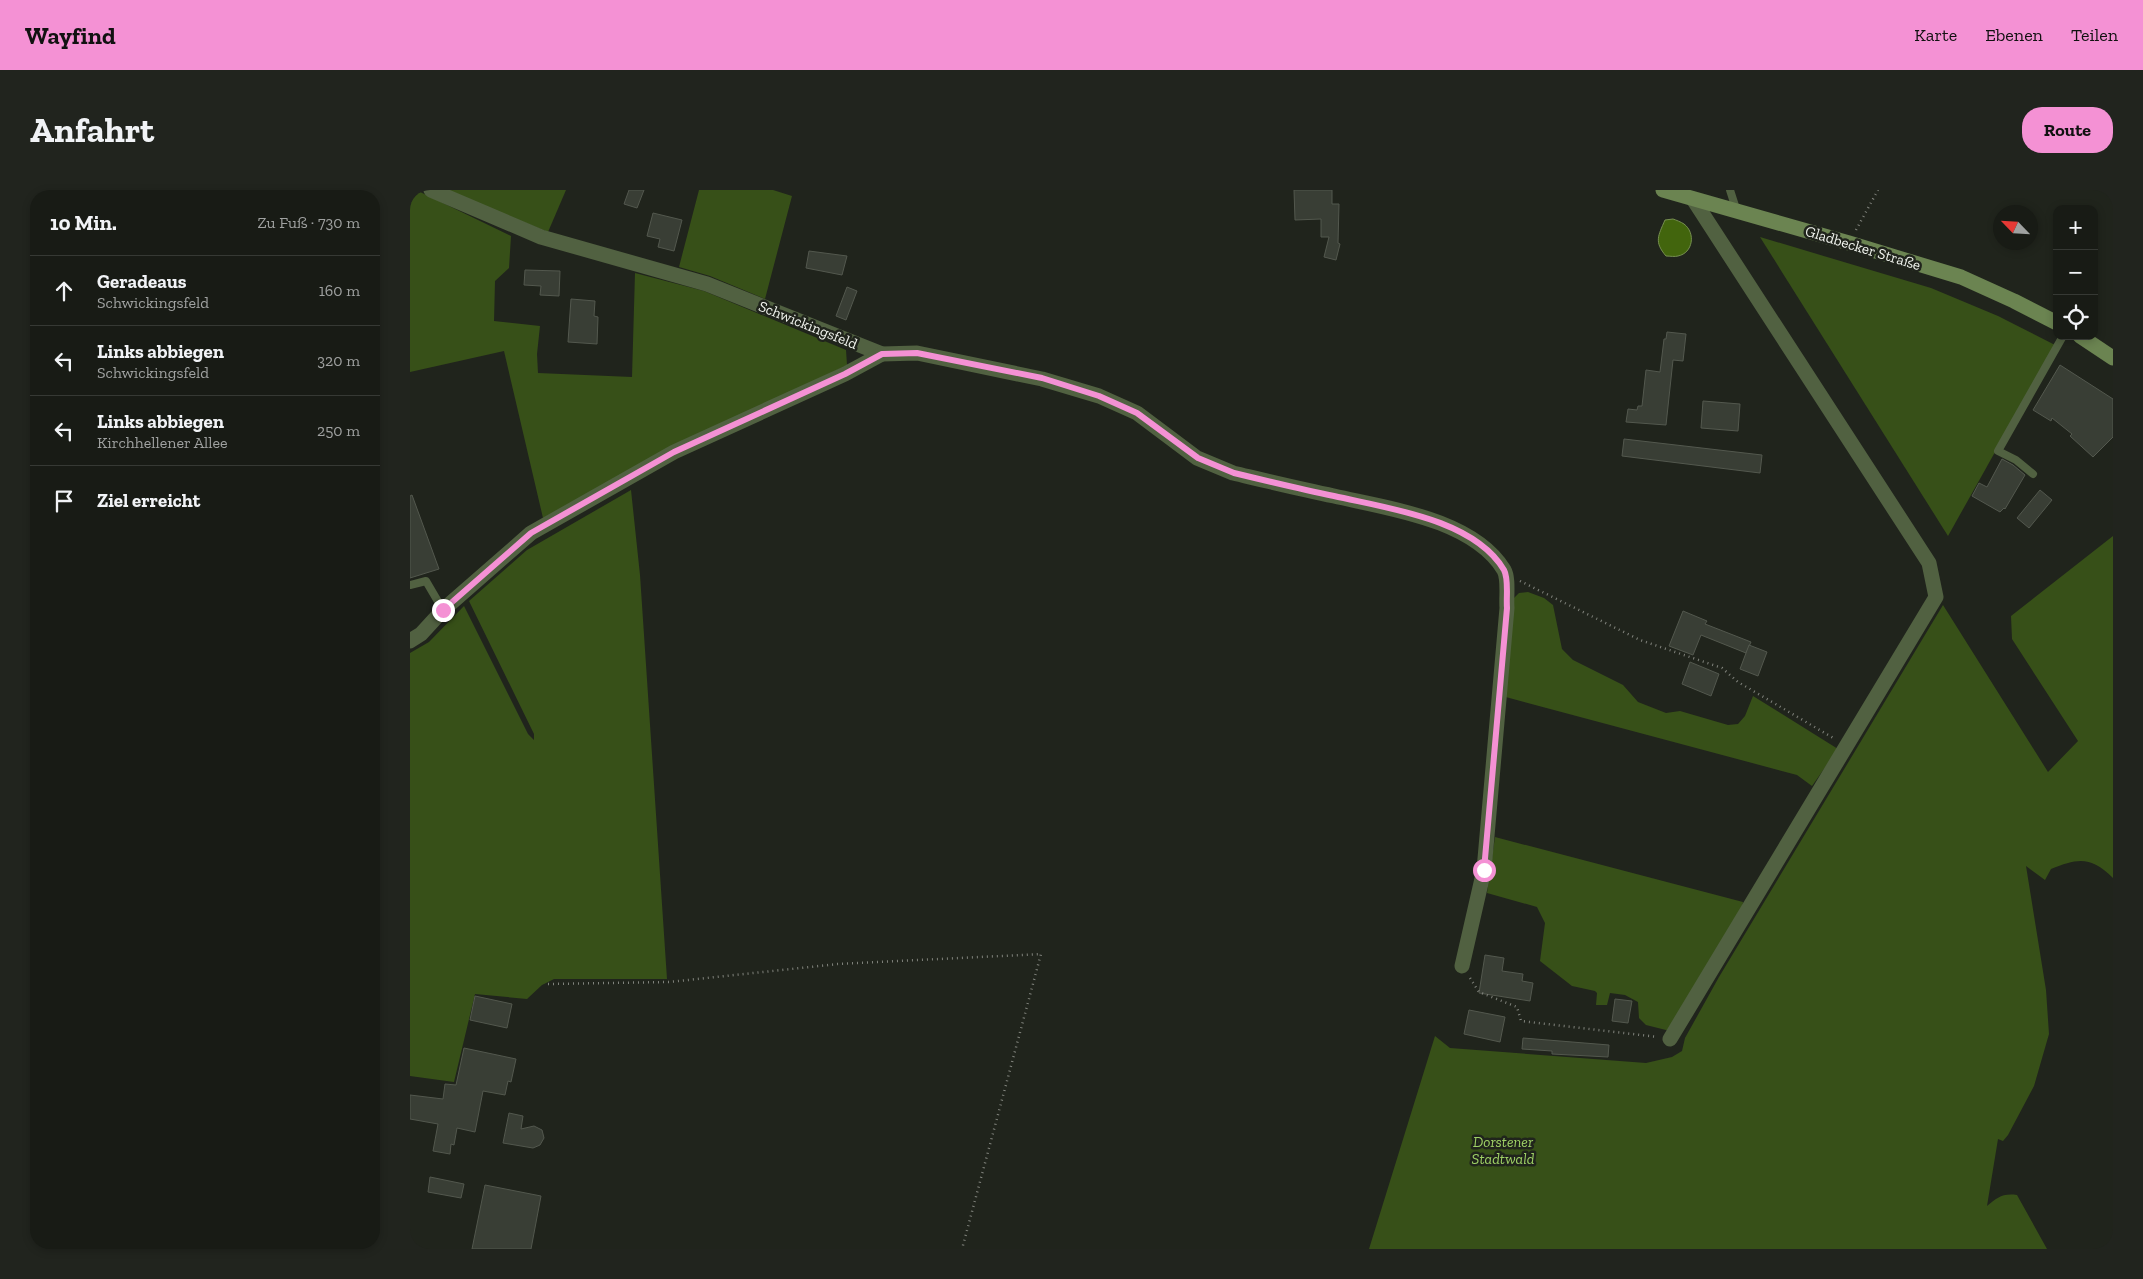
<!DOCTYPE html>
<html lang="de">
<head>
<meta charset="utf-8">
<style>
	body { margin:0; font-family:"Zilla Slab",serif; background:#21241e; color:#f1f3f6 }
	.controls { position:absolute; right:15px; top:15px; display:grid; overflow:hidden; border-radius:10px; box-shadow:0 2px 8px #0003 }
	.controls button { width:45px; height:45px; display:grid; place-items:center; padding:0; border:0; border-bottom:1px solid #363934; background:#181b15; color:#f1f3f6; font:25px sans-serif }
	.compass { position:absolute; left:1583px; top:15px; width:45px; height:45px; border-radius:50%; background:#181b15; box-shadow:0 2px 8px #0003; rotate:295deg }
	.stop { position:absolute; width:15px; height:15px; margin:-11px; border:4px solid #f491d4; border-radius:50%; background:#fff }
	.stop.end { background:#f491d4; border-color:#fff; box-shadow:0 1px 5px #0008 }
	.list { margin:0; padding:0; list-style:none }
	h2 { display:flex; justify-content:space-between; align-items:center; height:65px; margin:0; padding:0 20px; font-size:21px }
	h2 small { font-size:16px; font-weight:400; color:#9fa1a0 }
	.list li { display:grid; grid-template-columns:32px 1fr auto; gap:15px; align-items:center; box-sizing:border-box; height:70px; padding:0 20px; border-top:1px solid #363934 }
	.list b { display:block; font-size:19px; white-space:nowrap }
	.list p { margin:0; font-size:16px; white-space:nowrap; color:#9fa1a0 }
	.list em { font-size:16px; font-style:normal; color:#9fa1a0 }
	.icon { flex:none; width:28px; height:28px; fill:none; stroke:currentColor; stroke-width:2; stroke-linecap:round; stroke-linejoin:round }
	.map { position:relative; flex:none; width:1703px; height:1059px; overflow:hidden; border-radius:20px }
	header { display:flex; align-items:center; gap:30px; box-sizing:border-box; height:70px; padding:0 25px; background:#f491d4; color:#111 }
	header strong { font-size:24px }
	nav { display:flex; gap:28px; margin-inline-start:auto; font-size:18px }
	.intro { display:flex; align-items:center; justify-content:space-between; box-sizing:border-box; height:120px; padding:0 30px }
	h1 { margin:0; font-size:35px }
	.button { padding:12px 22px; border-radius:20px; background:#f491d4; color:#111; font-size:18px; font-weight:700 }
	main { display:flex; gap:30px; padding:0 30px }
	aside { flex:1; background:#181b15; border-radius:20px; box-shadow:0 2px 8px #0003 }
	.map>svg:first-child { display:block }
	.green { fill:#375018 }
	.water { fill:#42650d; stroke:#768f50 }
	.building { fill:#393e35; stroke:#53584e }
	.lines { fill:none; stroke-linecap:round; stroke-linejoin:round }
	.path { stroke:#80837c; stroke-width:2.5; stroke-dasharray:1 4; stroke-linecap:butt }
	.lane { stroke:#516141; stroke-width:8 }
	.street { stroke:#516141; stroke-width:15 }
	.secondary { stroke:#6b8451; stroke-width:15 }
	.route { stroke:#f491d4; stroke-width:6 }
	.labels { text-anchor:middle; stroke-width:5; stroke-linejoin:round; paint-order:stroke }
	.street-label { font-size:15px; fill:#eff2ec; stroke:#20241c }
	.park-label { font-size:15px; font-style:italic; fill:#9fd266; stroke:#20241c }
</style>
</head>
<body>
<header>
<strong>Wayfind</strong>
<nav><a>Karte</a><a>Ebenen</a><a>Teilen</a></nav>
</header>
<div class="intro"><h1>Anfahrt</h1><a class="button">Route</a></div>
<main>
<aside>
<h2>10 Min.<small>Zu Fuß · 730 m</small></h2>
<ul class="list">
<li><svg class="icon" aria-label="ahead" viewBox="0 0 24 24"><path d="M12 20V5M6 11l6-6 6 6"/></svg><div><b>Geradeaus</b><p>Schwickingsfeld</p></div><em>160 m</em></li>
<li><svg class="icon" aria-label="left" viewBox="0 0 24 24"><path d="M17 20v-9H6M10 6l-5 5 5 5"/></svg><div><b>Links abbiegen</b><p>Schwickingsfeld</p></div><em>320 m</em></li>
<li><svg class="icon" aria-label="left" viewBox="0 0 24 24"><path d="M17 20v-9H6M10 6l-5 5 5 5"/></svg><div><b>Links abbiegen</b><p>Kirchhellener Allee</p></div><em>250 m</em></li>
<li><svg class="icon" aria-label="arrive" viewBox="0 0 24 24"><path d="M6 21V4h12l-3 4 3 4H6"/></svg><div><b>Ziel erreicht</b></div></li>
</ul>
</aside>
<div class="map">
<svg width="1703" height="1059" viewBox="0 0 1703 1059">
	<rect width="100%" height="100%" fill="#20241c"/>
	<g class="green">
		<path d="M0,0H6L101,46L99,78L85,91L84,131L130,136L127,164L128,183L222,187L225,83L294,101L436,160L437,175L133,328L94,161L0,182Z"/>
		<path d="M35,0H156L138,42Z"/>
		<path d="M289,0H363L382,6L355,109L300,86L269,77Z"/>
		<path d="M1350,47L1521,98L1588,126L1645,155L1538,346Z"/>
		<path d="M221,300L230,385L257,789H144L132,795L117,809L65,804L44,892L0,886V463L19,452L54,416L118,544L124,550V544L59,411L117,360Z"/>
		<path d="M1703,346V688C1681,666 1668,668 1641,679L1635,690L1616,676L1636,800L1639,844L1624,896L1598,945L1593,951L1588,949L1577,1016C1587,1008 1592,1003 1607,1005L1637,1059H959L1025,846L1040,858L1236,873L1262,867L1272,861L1275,848L1309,787L1533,415L1638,582L1668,551L1602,449L1601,426Z"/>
		<path d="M1118,402L1134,408L1143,415L1152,459L1163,470L1213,495L1228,512L1256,523L1270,521L1318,535L1328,534L1335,526L1343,506L1428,559L1402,596L1387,585L1092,506L1101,411L1109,403Z"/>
		<path d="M1085,647L1333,712L1331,727L1260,841L1236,835L1229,828L1228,812L1215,805L1200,803L1197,815H1186L1187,803L1185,801L1162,796L1130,771L1135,733L1127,717L1077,703Z"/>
	</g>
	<path class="water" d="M1263,29C1266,30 1271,32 1274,34C1286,43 1283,63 1268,66C1265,67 1260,66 1256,66C1244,52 1248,46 1255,30Z"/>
	<g class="building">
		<path d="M219,0H234L227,18L214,14Z"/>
		<path d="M884,0H922V14H929L928,53L930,54L926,70L914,67L919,47H911V29L885,30Z"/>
		<path d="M243,23L272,30L264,61L248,57L250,49L237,46Z"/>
		<path d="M399,61L437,66L432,85L396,78Z"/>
		<path d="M115,80L150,81L149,106L130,105L131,96L114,95Z"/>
		<path d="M437,97L447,101L436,130L426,126Z"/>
		<path d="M161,109L185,111L184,126L188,127L187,154L158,152Z"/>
		<path d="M1257,142L1276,144L1273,171L1263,170L1256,235L1216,232L1218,219L1227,220L1228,216H1232L1236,180L1250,182L1254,149H1256Z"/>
		<path d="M1650,175L1703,209V247L1683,267L1660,246L1662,244L1642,228L1641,231L1623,220Z"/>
		<path d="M1293,211L1330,214L1328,241L1291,238Z"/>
		<path d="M1214,249L1352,265L1350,283L1212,266Z"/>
		<path d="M1592,269L1603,275L1615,285L1595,319L1594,318L1590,322L1562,306L1569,293L1577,297Z"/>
		<path d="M1630,300L1642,310L1619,338L1607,328Z"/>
		<path d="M2,305L29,379L0,388V306Z"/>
		<path d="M1273,421L1297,431L1295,434L1341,452L1336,463L1291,445L1283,465L1259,456Z"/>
		<path d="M1339,455L1357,462L1348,486L1330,479Z"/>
		<path d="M1280,472L1309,484L1301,506L1272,494Z"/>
		<path d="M1075,765L1094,768L1092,781L1113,784L1112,791L1123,793L1120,811L1069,803Z"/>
		<path d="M65,806L102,814L97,838L60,830Z"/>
		<path d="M1205,809L1222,811L1218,833L1202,831Z"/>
		<path d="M1059,820L1095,827L1090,852L1054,844Z"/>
		<path d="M1113,848L1199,855L1198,867L1142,864V861L1112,859Z"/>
		<path d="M54,858L106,869L101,892L98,891L95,905L73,901L65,942L47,938L44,955L41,954L40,964L23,961L28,934L0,929V905L33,909L35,894L46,895Z"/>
		<path d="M99,923L113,926L111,939L124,936L132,940L134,948L130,955L123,958L93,953Z"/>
		<path d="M20,987L54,994L51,1008L18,1002Z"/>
		<path d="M75,995L131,1006L121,1059H62Z"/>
	</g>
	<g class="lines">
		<g class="path">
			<path d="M1446,40L1468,0"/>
			<path d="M1110,391L1230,450L1312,478L1328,492L1425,549"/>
			<path d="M1060,788L1069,802L1107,817L1111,831L1248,847"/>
			<path d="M138,794L259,792L428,774L631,764L552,1059"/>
		</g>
		<g class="lane">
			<path d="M1320,0L1327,22"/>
			<path d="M1623,284L1606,270L1588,261L1653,146"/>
			<path d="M0,395L16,391L33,420"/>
		</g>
		<g class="street">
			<path d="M21,0L131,47L297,94L472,164L507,163L632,189L689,206L727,223L787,268L823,283C857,291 890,299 924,306C976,318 1063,329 1094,380C1099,389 1096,407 1097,418L1074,680L1052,776"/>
			<path d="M0,451L11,444L33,420L121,343L264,262L435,184L472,164"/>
			<path d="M1260,849L1526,407L1519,373L1283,9"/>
		</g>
		<g class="secondary">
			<path d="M1253,0L1439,53L1551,87L1604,111L1647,133"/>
			<path d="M1670,146L1703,168"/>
		</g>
	</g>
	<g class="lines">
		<path class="route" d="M33,420L121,343L264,262L435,184L472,164L507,163L632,188L689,206L727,223L788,268L824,283C857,291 890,299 924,306C976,318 1064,329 1094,380C1099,389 1096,407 1097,418L1074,680"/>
	</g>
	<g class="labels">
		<g class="street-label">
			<text transform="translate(1453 58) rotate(17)" y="5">Gladbecker Straße</text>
			<text transform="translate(398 135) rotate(22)" y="5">Schwickingsfeld</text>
		</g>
		<g class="park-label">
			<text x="1093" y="957">Dorstener<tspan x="1093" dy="17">Stadtwald</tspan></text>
		</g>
	</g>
</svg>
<div class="controls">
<button>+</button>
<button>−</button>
<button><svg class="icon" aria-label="locate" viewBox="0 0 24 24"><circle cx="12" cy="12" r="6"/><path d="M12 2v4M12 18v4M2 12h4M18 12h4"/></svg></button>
</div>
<svg class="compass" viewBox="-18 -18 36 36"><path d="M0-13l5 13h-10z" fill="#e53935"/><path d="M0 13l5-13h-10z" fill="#9fa1a0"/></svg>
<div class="stop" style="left:1074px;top:680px"></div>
<div class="stop end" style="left:33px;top:420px"></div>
</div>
</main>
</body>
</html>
